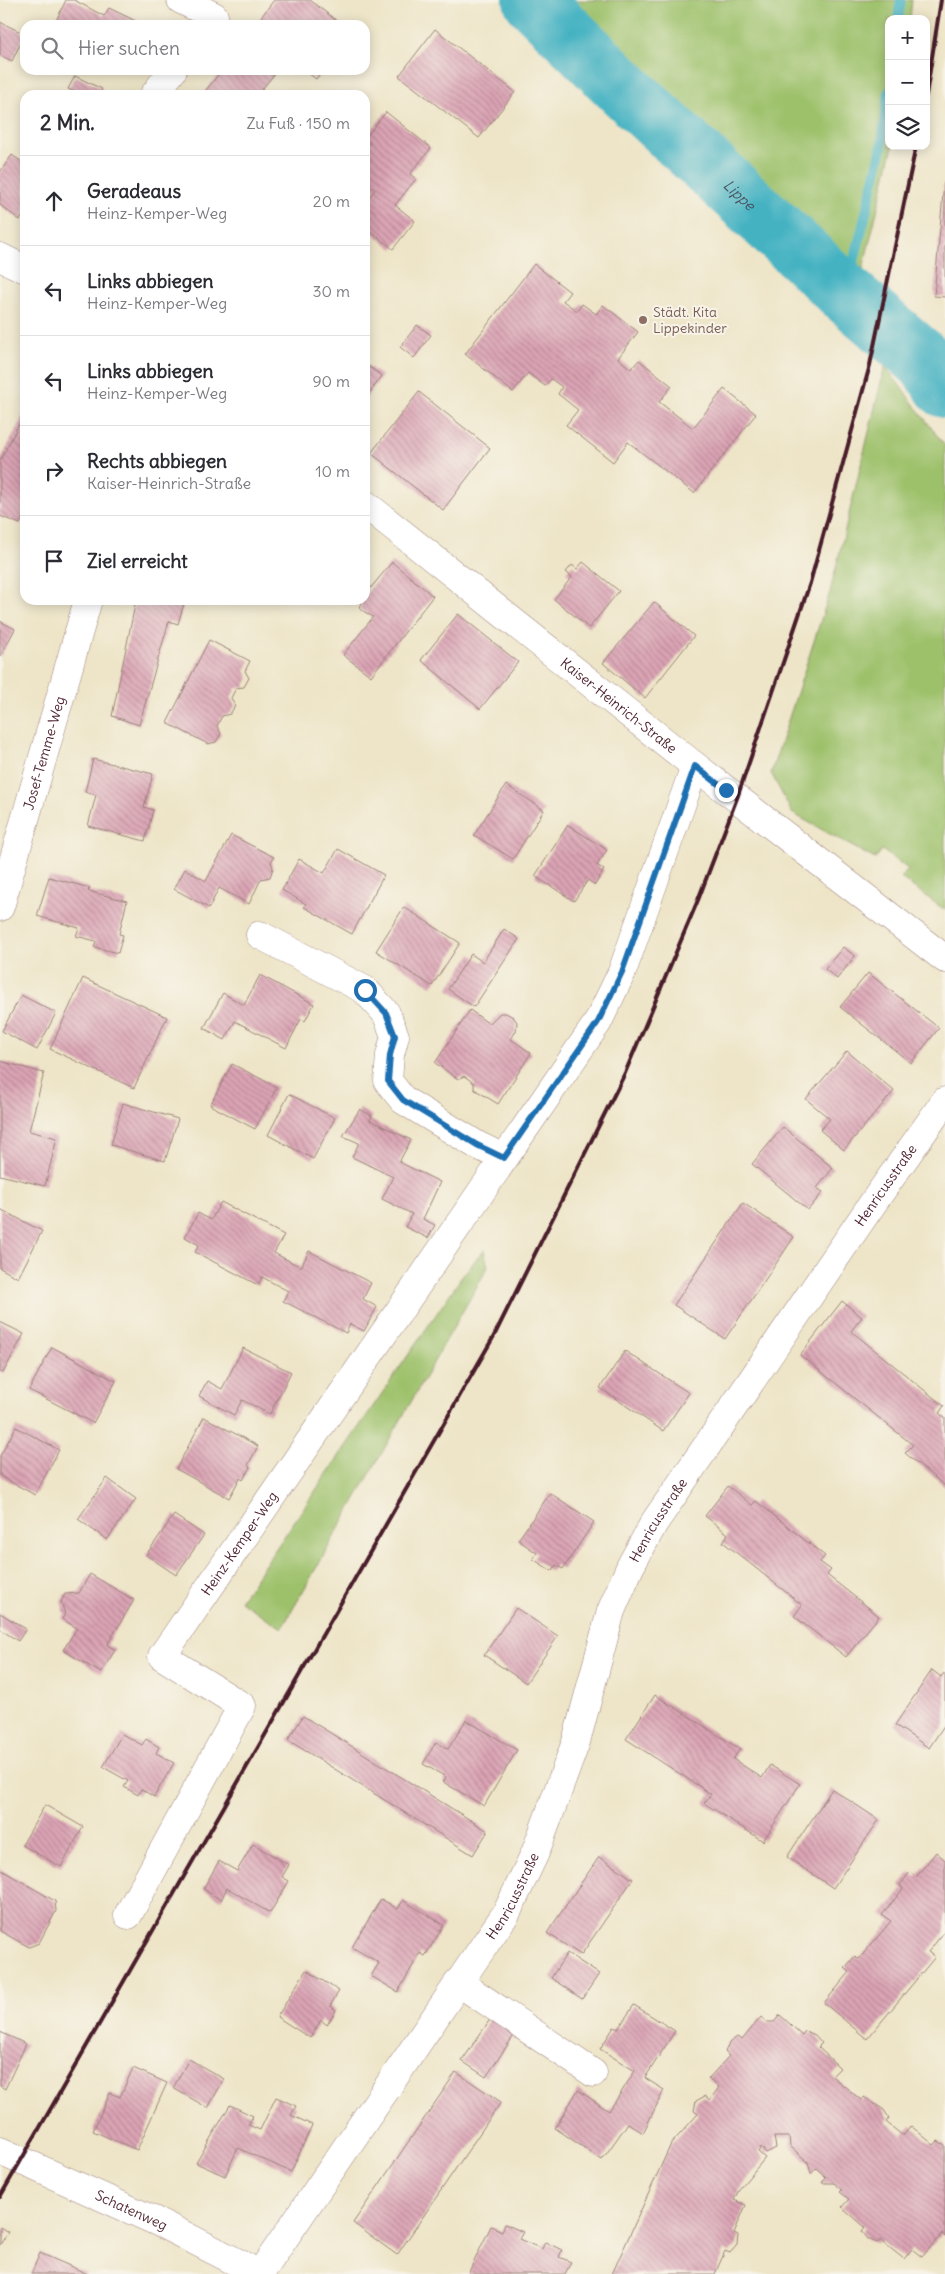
<!DOCTYPE html>
<html lang="de">
<head>
<meta charset="utf-8">
<style>
	body { margin:0; font-family:Delius,sans-serif; background:#f7f7f7; color:#2b2b33 }
	.controls { position:absolute; right:15px; top:15px; display:grid; overflow:hidden; border-radius:10px; box-shadow:0 2px 12px #0003 }
	.controls button { width:45px; height:45px; display:grid; place-items:center; padding:0; border:0; border-bottom:1px solid #e1e1e2; background:#fff; color:#2b2b33; font:25px sans-serif }
	.stop { position:absolute; width:15px; height:15px; margin:-11px; border:4px solid #1f6fb2; border-radius:50%; background:#fff }
	.stop.end { background:#1f6fb2; border-color:#fff; box-shadow:0 1px 5px #0008 }
	.list { margin:0; padding:0; list-style:none }
	h2 { display:flex; justify-content:space-between; align-items:center; height:65px; margin:0; padding:0 20px; font-size:21px }
	h2 small { font-size:16px; font-weight:400; color:#7c7c81 }
	.list li { display:grid; grid-template-columns:32px 1fr auto; gap:15px; align-items:center; box-sizing:border-box; height:90px; padding:0 20px; border-top:1px solid #e1e1e2 }
	.list b { display:block; font-size:19px; white-space:nowrap }
	.list p { margin:0; font-size:16px; white-space:nowrap; color:#7c7c81 }
	.list em { font-size:16px; font-style:normal; color:#7c7c81 }
	.icon { flex:none; width:28px; height:28px; fill:none; stroke:currentColor; stroke-width:2; stroke-linecap:round; stroke-linejoin:round }
	.map { position:relative; flex:none; width:945px; height:2274px; overflow:hidden }
	.search { position:absolute; background:#fff; box-shadow:0 2px 12px #0003; left:20px; top:20px; width:350px; height:55px; display:flex; align-items:center; gap:12px; box-sizing:border-box; padding:0 18px; border-radius:15px; color:#7c7c81; font-size:19px }
	.panel { position:absolute; background:#fff; box-shadow:0 2px 12px #0003; left:20px; top:90px; width:350px; height:515px; border-radius:15px }
	.map>svg:first-child { display:block }
	.grass { fill:#9dc16b; stroke:#74704b }
	.lines { fill:none; stroke-linecap:round; stroke-linejoin:round }
	.stream { stroke:#45b2c2; stroke-width:10 }
	.river { stroke:#45b2c2; stroke-width:60 }
	.building { fill:url(#building-back-hatch) }
	.minor-casing { stroke:#9c827a; stroke-width:29 }
	.minor { stroke:#fff; stroke-width:28 }
	.rail { stroke:#4a1f2b; stroke-width:4 }
	.route { stroke:#1f6fb2; stroke-width:6 }
	.education-dot { fill:#8d6e63; stroke:#f7f3e8; stroke-width:2 }
	.labels { text-anchor:middle; stroke-width:4; stroke-linejoin:round; paint-order:stroke }
	.education-label { font-size:14px; fill:#785e54; stroke:#f7f3e8; text-anchor:start }
	.street-label { font-size:14px; fill:#4a1f2b; stroke:#f7f3e8 }
	.water-label { font-size:15px; font-style:italic; fill:#485260; stroke:#f7f3e8 }
</style>
</head>
<body>
<div class="map">
<svg width="945" height="2274" viewBox="0 0 945 2274">
	<defs>
		<pattern id="building-back-hatch" width="6" height="6" patternUnits="userSpaceOnUse" patternTransform="scale(1.25)"><rect width="6" height="6" fill="#dba4b5"/><path d="M-1 5l2 2M0 0l6 6M5-1l2 2" fill="none" stroke="#b48593"/></pattern>
	</defs>
	<rect width="100%" height="100%" fill="#f7f3e8"/>
	<filter id="ink" filterUnits="userSpaceOnUse"><feTurbulence type="fractalNoise" baseFrequency=".02" numOctaves="2"/><feDisplacementMap in="SourceGraphic" scale="10" xChannelSelector="R" yChannelSelector="G"/><feConvolveMatrix kernelMatrix="1 2 1 2 8 2 1 2 1" color-interpolation-filters="sRGB"/></filter>
	<filter id="wash" filterUnits="userSpaceOnUse"><feTurbulence type="fractalNoise" baseFrequency=".0096" numOctaves="4" result="noise"/><feDisplacementMap in="SourceGraphic" scale="20" xChannelSelector="R" yChannelSelector="G"/><feGaussianBlur stdDeviation="1.12" result="paint"/><feColorMatrix in="noise" values="0 0 0 0 0 0 0 0 0 0 0 0 0 0 0 0 0 1.4 0 .05"/><feComposite in="paint" operator="in"/></filter>
	<g filter="url(#wash)">
		<rect width="100%" height="100%" fill="#eee5c8"/>
		<g class="grass">
			<path d="M568,0H912L910,19H889V146H893L861,277L823,249Z"/>
			<path d="M885,366L945,446V910L901,878L908,869L882,850L875,859L792,813L771,773L830,592Z"/>
			<path d="M484,1250L488,1267L282,1628L240,1601L463,1275Z"/>
		</g>
		<g class="lines">
			<g class="stream">
				<path d="M898,19L901,0"/>
				<path d="M846,294L881,152L889,92"/>
			</g>
			<path class="river" id="s1" d="M533,0L627,92L846,294L925,361L945,388"/>
		</g>
		<g id="blocks">
			<g class="building">
				<path d="M66,0H74L104,16L109,8L144,25H54Z"/>
				<path d="M274,0H310L342,25H255Z"/>
				<path d="M0,22L25,34L12,61L0,55Z"/>
				<path d="M435,29L515,92L479,138L399,76Z"/>
				<path d="M222,70H273L276,72L257,95H202Z"/>
				<path d="M304,70H323L316,79Z"/>
				<path d="M75,76L102,89L99,95H81L68,89Z"/>
				<path d="M386,112L431,148L410,174L416,179L395,205L415,221L393,249L365,227V202L375,190L365,182V150L370,143L365,138Z"/>
				<path d="M12,155L25,164V213L20,220L0,205V172Z"/>
				<path d="M944,183L945,184V297L934,296Z"/>
				<path d="M534,264L570,292L563,301L577,311L582,304L596,314L603,305L638,332L618,358L631,369L639,360L672,386L659,402L693,428L724,389L756,414L694,493L628,442L613,462L566,425L578,410L558,394L562,387L551,379L545,386L528,373L513,392L465,354Z"/>
				<path d="M417,325L431,335L414,358L400,347Z"/>
				<path d="M365,364L382,376L365,399Z"/>
				<path d="M419,392L490,448L443,510L371,453Z"/>
				<path d="M25,412V514L20,524L0,516V461Z"/>
				<path d="M392,562L433,596L371,676L343,655L373,617L360,609L362,600H365V595Z"/>
				<path d="M583,562L619,591L589,628L554,599L572,577L566,572L572,565L577,569Z"/>
				<path d="M136,600H185L178,624L169,621L139,725L112,716Z"/>
				<path d="M654,602L694,636L645,698L603,663Z"/>
				<path d="M458,614L518,662L480,709L421,660Z"/>
				<path d="M0,621L15,629L0,657Z"/>
				<path d="M209,640L250,661L245,671L249,678L244,687L236,688L231,698L235,706L230,714L222,716L217,726L221,734L216,742L208,744L167,723Z"/>
				<path d="M93,759L153,774L144,807L153,810L145,841L88,826L96,795L85,792Z"/>
				<path d="M506,785L544,810L513,859L474,835Z"/>
				<path d="M568,825L607,850L597,865L604,870L595,885L588,880L574,901L535,876Z"/>
				<path d="M231,835L274,857L271,862L273,868L270,877L261,879L249,904L219,888L209,908L174,889L185,869L206,881Z"/>
				<path d="M338,849L384,875L352,934L304,907L306,904L282,890L299,859L324,873Z"/>
				<path d="M49,877L90,888L88,891L127,901L119,934L123,935L118,953L94,947L96,941L76,936L79,928L37,916Z"/>
				<path d="M404,907L460,943L432,986L376,951Z"/>
				<path d="M504,929L519,939L474,1007L448,989L471,954L483,962Z"/>
				<path d="M843,947L855,956L837,979L825,969Z"/>
				<path d="M868,973L939,1028L911,1063L840,1007Z"/>
				<path d="M260,975L314,1004L305,1021L301,1019L286,1048L235,1021L225,1040L204,1028L223,993L244,1005Z"/>
				<path d="M83,978L167,1017L134,1088L50,1049Z"/>
				<path d="M21,995L56,1013L37,1050L2,1031Z"/>
				<path d="M470,1010L489,1024L500,1013H506L513,1017L517,1022L516,1031L511,1039L531,1053L498,1104L474,1089V1083L464,1076L458,1079L435,1063Z"/>
				<path d="M847,1051L894,1091L844,1150L820,1130L830,1119L806,1099Z"/>
				<path d="M0,1061L44,1073L29,1131L57,1138L45,1186L0,1175Z"/>
				<path d="M232,1064L277,1087L255,1129L210,1105Z"/>
				<path d="M289,1094L335,1118L313,1159L268,1135Z"/>
				<path d="M123,1103L178,1119L165,1161L111,1145Z"/>
				<path d="M360,1109L372,1116L370,1120L411,1140L399,1162L440,1182L423,1219L435,1225L428,1238L405,1227L412,1214L382,1199L393,1177L352,1157L359,1143L343,1136Z"/>
				<path d="M783,1127L833,1168L817,1188L823,1192L808,1210L752,1164Z"/>
				<path d="M221,1202L284,1235L274,1253L301,1267L309,1251L371,1283L363,1299L377,1307L364,1331L350,1324L346,1333L283,1301L288,1291L262,1277L258,1285L195,1252L199,1245L185,1237L198,1213L211,1220Z"/>
				<path d="M743,1203L794,1237L725,1339L674,1305Z"/>
				<path d="M0,1209L42,1231L18,1278L0,1268Z"/>
				<path d="M842,1301L862,1317L851,1331L944,1406L939,1413L945,1418V1486L905,1453L913,1445L800,1355Z"/>
				<path d="M0,1322L24,1334L3,1373L0,1372Z"/>
				<path d="M52,1347L116,1381L93,1423L29,1390Z"/>
				<path d="M243,1348L291,1372L270,1414L242,1400L234,1415L199,1396L207,1381L222,1389Z"/>
				<path d="M625,1351L689,1393L663,1431L600,1388Z"/>
				<path d="M204,1417L258,1446L248,1465L250,1467L243,1480L240,1478L229,1498L176,1469Z"/>
				<path d="M16,1427L59,1450L35,1495L0,1476V1456Z"/>
				<path d="M107,1478L136,1499L107,1540L78,1519Z"/>
				<path d="M728,1486L752,1505L756,1501L825,1556L820,1562L831,1570L827,1575L879,1616L846,1657L794,1616L802,1605L723,1542L728,1534L705,1516Z"/>
				<path d="M550,1493L594,1522L563,1569L556,1565L552,1571L533,1559L537,1553L518,1540Z"/>
				<path d="M174,1515L204,1535L176,1575L146,1555Z"/>
				<path d="M90,1574L134,1600L107,1645L115,1650L101,1673L63,1650L77,1628L62,1619L65,1614L61,1602L65,1594L79,1593Z"/>
				<path d="M516,1608L558,1636L526,1683L484,1655Z"/>
				<path d="M0,1613L26,1629L18,1641L0,1629Z"/>
				<path d="M932,1670L941,1677L944,1673L945,1674V1724L929,1748L895,1725Z"/>
				<path d="M655,1695L740,1749L733,1759L762,1778L770,1765L800,1784L763,1841L704,1803L711,1794L626,1739Z"/>
				<path d="M303,1716L488,1831L473,1855L288,1740Z"/>
				<path d="M466,1720L517,1750L484,1806L443,1782L446,1777L423,1764L436,1742L448,1749Z"/>
				<path d="M122,1734L142,1745L146,1739L159,1747L156,1753L174,1763L154,1797L141,1789L138,1795L124,1787L128,1781L103,1767Z"/>
				<path d="M832,1789L879,1820L833,1888L787,1857Z"/>
				<path d="M45,1805L83,1827L61,1867L22,1845Z"/>
				<path d="M253,1844L289,1865L282,1877L289,1881L270,1913L227,1888L221,1900L203,1889L219,1861L237,1871Z"/>
				<path d="M936,1852L945,1860V1931L928,1952L935,1957L867,2039L824,2003L850,1972L845,1968L855,1956L859,1959L891,1921L882,1915L903,1889L900,1885L910,1872L916,1877Z"/>
				<path d="M599,1857L633,1879L581,1955L547,1933Z"/>
				<path d="M0,1869L55,1901L56,1911L39,1943L29,1947L0,1931Z"/>
				<path d="M381,1899L398,1909L403,1900L444,1925L425,1956L420,1953L398,1992L371,1976L379,1963L352,1947Z"/>
				<path d="M567,1953L599,1974L582,1999L551,1978Z"/>
				<path d="M306,1970L339,1991L330,2006L336,2010L327,2025L321,2020L310,2038L277,2017Z"/>
				<path d="M634,2005L675,2031L645,2078L664,2090L643,2133L628,2123L602,2160L555,2128L578,2090L609,2111L635,2071L600,2049L614,2027L618,2029Z"/>
				<path d="M495,2012L519,2028L486,2077L462,2061Z"/>
				<path d="M780,2015L802,2035L805,2031L815,2035L822,2043L818,2047L840,2068L832,2076L861,2100L864,2097L884,2110L889,2118L886,2122L903,2136L911,2126L934,2145L938,2141L945,2145V2237L942,2234L922,2257L912,2249L904,2259L880,2240L877,2243L868,2239L862,2231L865,2227L842,2207L849,2199L840,2192L842,2190L834,2183H822L826,2177L816,2168L811,2174L808,2162L790,2146L789,2137H774L776,2148L766,2153L761,2147L758,2152L765,2158L740,2188L734,2200L746,2205L734,2233L738,2235L737,2245L730,2253L725,2251L715,2274H612L671,2144L698,2114L694,2111L696,2101L705,2096L710,2100L719,2087L708,2079L729,2056L725,2052L729,2043L737,2037L742,2040L761,2017L767,2022H774Z"/>
				<path d="M0,2032L26,2044L5,2089L0,2086Z"/>
				<path d="M189,2059L224,2079L208,2108L173,2088Z"/>
				<path d="M133,2068L167,2083L137,2150L93,2131L110,2093L120,2097Z"/>
				<path d="M456,2072L501,2102L397,2255L353,2223Z"/>
				<path d="M276,2097L296,2106L291,2115L312,2125L291,2172L238,2148L225,2176L196,2163L230,2105L253,2116L248,2125L260,2130Z"/>
				<path d="M505,2224L523,2232L519,2239L542,2249L545,2242L562,2250L559,2257L571,2262L565,2274H468L491,2226L502,2231Z"/>
				<path d="M0,2227L8,2232L0,2245Z"/>
				<path d="M40,2253L88,2274H31Z"/>
			</g>
		</g>
	</g>
	<g filter="url(#ink)">
		<use href="#blocks" fill-opacity="0" stroke="#9c827a" stroke-width="1"/>
		<g class="lines">
			<g class="minor-casing">
				<g id="minor">
					<path d="M181,0L214,16"/>
					<path d="M154,95L173,70"/>
					<path d="M0,257L25,269"/>
					<path id="s2" d="M365,504L695,766L945,959"/>
					<path id="s3" d="M0,907L88,600"/>
					<path d="M260,935L365,990L386,1013L395,1036L390,1055L388,1081L403,1100L477,1145L504,1158"/>
					<path id="s4" d="M128,1915L242,1706L162,1656L598,1022L622,972L695,766"/>
					<path d="M458,1982L593,2073"/>
					<path id="s5" d="M0,2151L162,2224L260,2274"/>
					<path id="s6" d="M260,2274L507,1912L535,1853L576,1742L611,1611L630,1567L654,1523L875,1200L945,1101"/>
				</g>
			</g>
			<use href="#minor" class="minor"/>
			<g class="rail">
				<path d="M926,95L941,0"/>
				<path d="M0,2197L494,1336L625,1073L698,900L737,798L810,583L870,365L916,146"/>
			</g>
		</g>
	</g>
	<g class="lines" filter="url(#ink)">
		<path class="route" d="M365,990L386,1013L395,1036L390,1055L388,1081L403,1100L477,1145L504,1158L598,1022L622,972L695,766L726,790"/>
	</g>
	<circle class="education-dot" cx="643" cy="320" r="5"/>
	<g class="labels">
		<g class="education-label">
			<text x="653" y="317">Städt. Kita<tspan x="653" dy="16">Lippekinder</tspan></text>
		</g>
		<g class="street-label">
			<text dy="5" stroke="none"><textPath href="#s2" startOffset="324">Kaiser-Heinrich-Straße</textPath></text>
			<text dy="5" stroke="none"><textPath href="#s3" startOffset="160">Josef-Temme-Weg</textPath></text>
			<text dy="5" stroke="none"><textPath href="#s6" startOffset="1265">Henricusstraße</textPath></text>
			<text dy="5" stroke="none"><textPath href="#s6" startOffset="860">Henricusstraße</textPath></text>
			<text dy="5" stroke="none"><textPath href="#s4" startOffset="469">Heinz-Kemper-Weg</textPath></text>
			<text dy="5" stroke="none"><textPath href="#s6" startOffset="455">Henricusstraße</textPath></text>
			<text dy="5" stroke="none"><textPath href="#s5" startOffset="144">Schatenweg</textPath></text>
		</g>
		<g class="water-label">
			<text dy="5" stroke="none"><textPath href="#s1" startOffset="284">Lippe</textPath></text>
		</g>
	</g>
</svg>
<div class="controls">
<button>+</button>
<button>−</button>
<button><svg class="icon" aria-label="layers" viewBox="0 0 24 24"><path d="M12 4l9 5-9 5-9-5zM3 14l9 5 9-5"/></svg></button>
</div>
<div class="stop" style="left:365px;top:990px"></div>
<div class="stop end" style="left:726px;top:790px"></div>
<div class="search"><svg class="icon" aria-label="search" viewBox="0 0 24 24"><circle cx="10" cy="10" r="6"/><path d="M15 15l6 6"/></svg>Hier suchen</div>
<section class="panel">
<h2>2 Min.<small>Zu Fuß · 150 m</small></h2>
<ul class="list">
<li><svg class="icon" aria-label="ahead" viewBox="0 0 24 24"><path d="M12 20V5M6 11l6-6 6 6"/></svg><div><b>Geradeaus</b><p>Heinz-Kemper-Weg</p></div><em>20 m</em></li>
<li><svg class="icon" aria-label="left" viewBox="0 0 24 24"><path d="M17 20v-9H6M10 6l-5 5 5 5"/></svg><div><b>Links abbiegen</b><p>Heinz-Kemper-Weg</p></div><em>30 m</em></li>
<li><svg class="icon" aria-label="left" viewBox="0 0 24 24"><path d="M17 20v-9H6M10 6l-5 5 5 5"/></svg><div><b>Links abbiegen</b><p>Heinz-Kemper-Weg</p></div><em>90 m</em></li>
<li><svg class="icon" aria-label="right" viewBox="0 0 24 24"><path d="M7 20v-9h11M14 6l5 5-5 5"/></svg><div><b>Rechts abbiegen</b><p>Kaiser-Heinrich-Straße</p></div><em>10 m</em></li>
<li><svg class="icon" aria-label="arrive" viewBox="0 0 24 24"><path d="M6 21V4h12l-3 4 3 4H6"/></svg><div><b>Ziel erreicht</b></div></li>
</ul>
</section>
</div>
</body>
</html>
